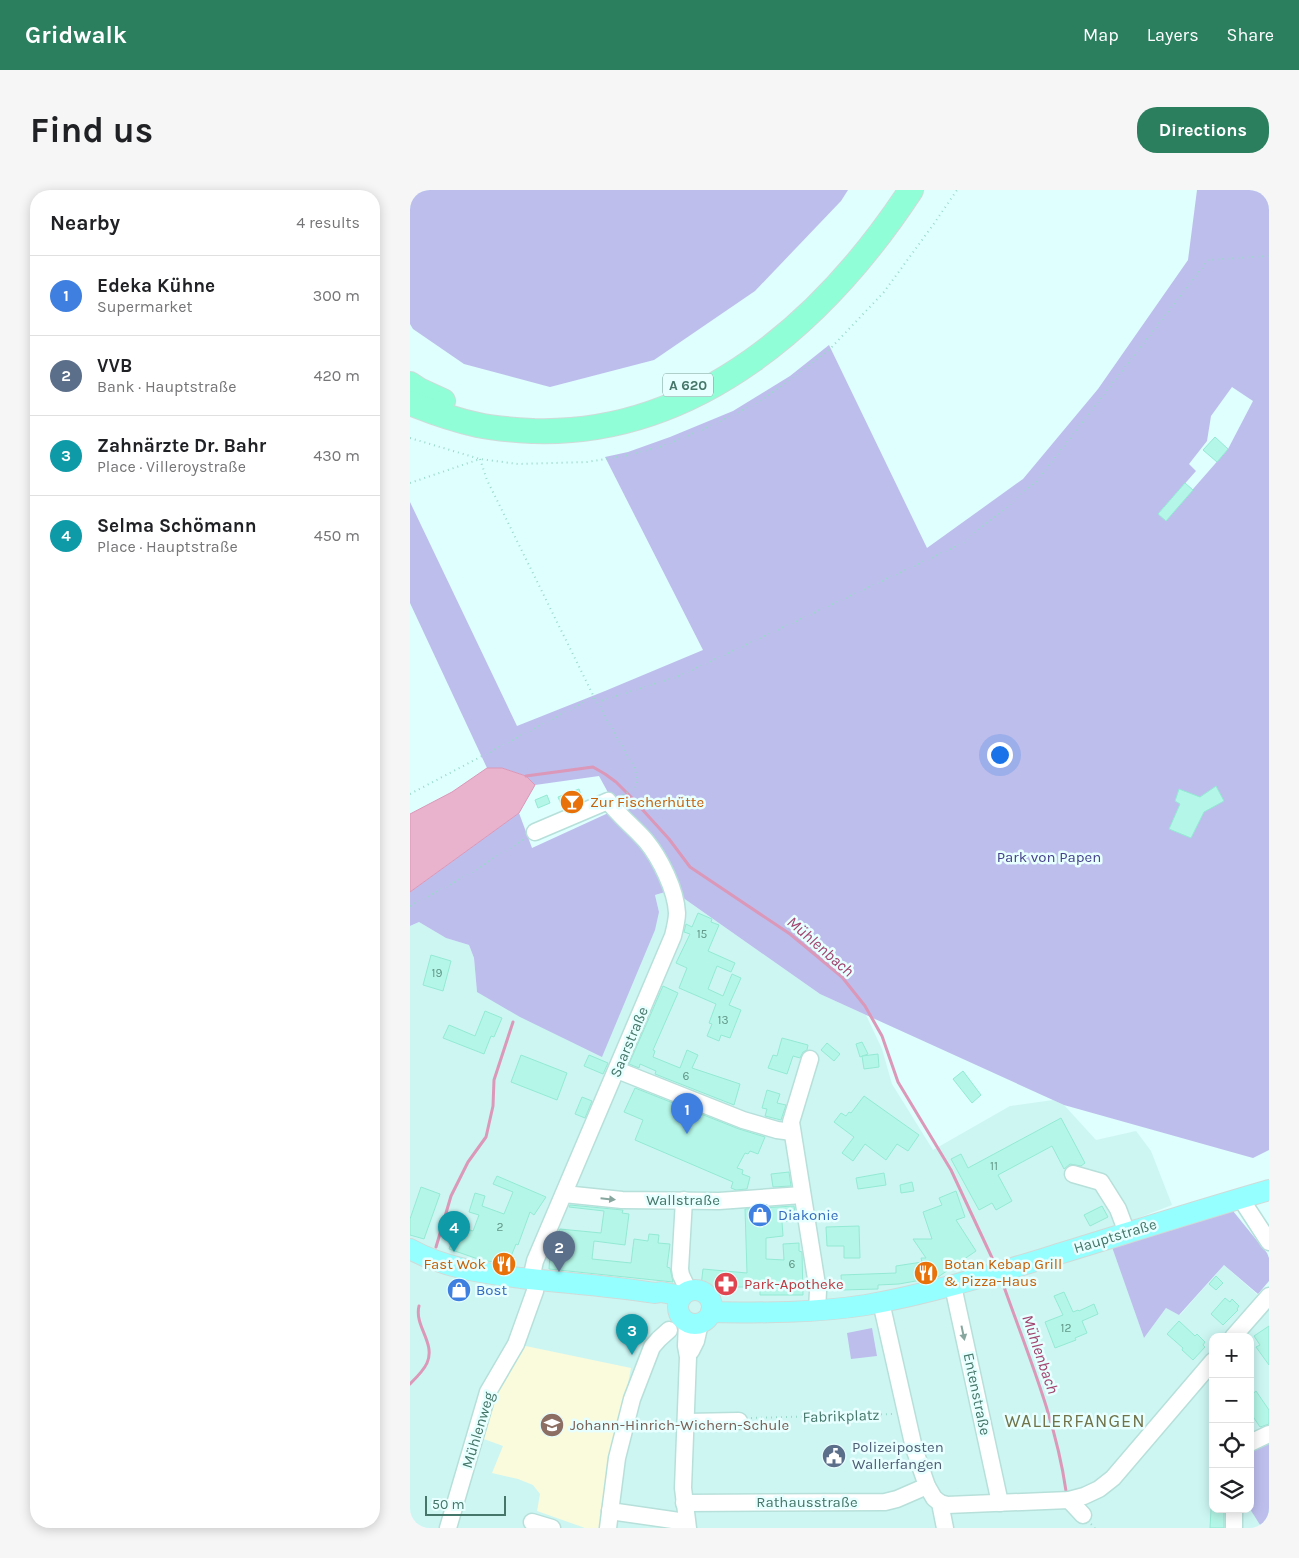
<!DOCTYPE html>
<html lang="en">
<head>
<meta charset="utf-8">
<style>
	body { margin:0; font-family:Karla,sans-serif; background:#f6f6f6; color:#202124 }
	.controls { position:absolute; right:15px; bottom:15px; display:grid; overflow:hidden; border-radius:10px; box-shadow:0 2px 12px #0003 }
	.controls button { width:45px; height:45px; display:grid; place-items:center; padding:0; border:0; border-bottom:1px solid #e0e0e0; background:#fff; color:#202124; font:25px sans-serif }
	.scale { position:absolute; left:15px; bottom:12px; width:81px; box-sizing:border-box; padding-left:5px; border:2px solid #457669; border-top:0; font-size:14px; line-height:18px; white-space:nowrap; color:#457669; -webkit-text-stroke:4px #e7fffe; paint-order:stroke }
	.you { position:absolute; left:589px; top:564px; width:18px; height:18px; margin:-12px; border:4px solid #fff; border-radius:50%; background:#1a73e8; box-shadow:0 0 0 8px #1a73e833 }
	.badge { display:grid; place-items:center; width:32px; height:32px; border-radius:50%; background:#2b7f5f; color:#fff; font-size:16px; font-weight:700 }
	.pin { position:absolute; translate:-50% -41px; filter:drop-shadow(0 1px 2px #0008) }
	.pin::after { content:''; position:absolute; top:26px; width:18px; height:15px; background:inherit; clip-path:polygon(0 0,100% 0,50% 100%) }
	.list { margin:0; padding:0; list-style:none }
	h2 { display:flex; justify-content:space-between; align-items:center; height:65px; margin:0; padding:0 20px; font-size:21px }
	h2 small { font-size:16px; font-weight:400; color:#757577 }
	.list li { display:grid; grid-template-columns:32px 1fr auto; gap:15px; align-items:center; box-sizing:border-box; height:80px; padding:0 20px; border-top:1px solid #e0e0e0 }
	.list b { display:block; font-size:19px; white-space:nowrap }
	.list p { margin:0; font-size:16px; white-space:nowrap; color:#757577 }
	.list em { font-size:16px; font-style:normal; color:#757577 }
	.icon { flex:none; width:28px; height:28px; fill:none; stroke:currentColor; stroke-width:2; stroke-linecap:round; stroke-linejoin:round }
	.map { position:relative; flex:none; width:859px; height:1338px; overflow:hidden; border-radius:20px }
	header { display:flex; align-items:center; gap:30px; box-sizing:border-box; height:70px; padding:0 25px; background:#2b7f5f; color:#fff }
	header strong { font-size:24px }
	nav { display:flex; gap:28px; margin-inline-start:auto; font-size:18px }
	.intro { display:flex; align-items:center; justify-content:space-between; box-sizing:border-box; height:120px; padding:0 30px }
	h1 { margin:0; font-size:35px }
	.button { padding:12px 22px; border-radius:20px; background:#2b7f5f; color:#fff; font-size:18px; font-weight:700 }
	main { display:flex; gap:30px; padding:0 30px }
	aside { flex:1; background:#fff; border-radius:20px; box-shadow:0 2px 12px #0003 }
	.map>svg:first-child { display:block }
	.residential { fill:#cdf6f3; fill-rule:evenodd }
	.education { fill:#fafadc }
	.green { fill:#bdbeec; fill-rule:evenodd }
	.water { fill:#e9b2cd; stroke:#db98b8 }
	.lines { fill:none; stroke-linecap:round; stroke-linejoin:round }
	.stream { stroke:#db98b8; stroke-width:3 }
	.building { fill:#b4f6e7; stroke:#93ead4 }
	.minor-casing { stroke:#b7e0da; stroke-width:19 }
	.major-casing { stroke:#cfdbd8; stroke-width:22 }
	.highway-casing { stroke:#cfdbd8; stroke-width:26 }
	.path { stroke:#98daca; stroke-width:2; stroke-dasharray:1 4; stroke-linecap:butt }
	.minor { stroke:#fff; stroke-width:16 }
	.major { stroke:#95ffff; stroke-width:20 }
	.highway { stroke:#90fed6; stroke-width:24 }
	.oneway { fill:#86a69e }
	.labels { text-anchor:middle; stroke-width:5; stroke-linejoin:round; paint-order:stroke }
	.number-label { font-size:12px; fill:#619688 }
	.shield { fill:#e7fffe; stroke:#769f96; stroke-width:1 }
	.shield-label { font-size:14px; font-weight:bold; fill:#457669 }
	.food-label { font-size:15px; fill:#c56008; stroke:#e7fffe; text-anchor:start }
	.park-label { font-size:15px; fill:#46418a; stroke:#e7fffe }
	.street-label { font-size:15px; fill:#457669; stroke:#e7fffe }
	.shop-label { font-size:15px; fill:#366cbe; stroke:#e7fffe; text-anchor:start }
	.health-label { font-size:15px; fill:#be3a42; stroke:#e7fffe; text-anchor:start }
	.education-label { font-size:15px; fill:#785e54; stroke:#e7fffe; text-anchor:start }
	.service-label { font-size:15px; fill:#4e5e75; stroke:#e7fffe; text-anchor:start }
	.water-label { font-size:16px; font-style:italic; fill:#a2446f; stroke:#e7fffe }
	.quarter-label { font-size:18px; letter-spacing:1px; fill:#707248; stroke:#e7fffe }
</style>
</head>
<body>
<header>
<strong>Gridwalk</strong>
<nav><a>Map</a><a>Layers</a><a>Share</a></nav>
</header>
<div class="intro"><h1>Find us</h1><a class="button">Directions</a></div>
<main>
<aside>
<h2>Nearby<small>4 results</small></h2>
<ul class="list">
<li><span class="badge" style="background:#3f7fe0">1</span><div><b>Edeka Kühne</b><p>Supermarket</p></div><em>300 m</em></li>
<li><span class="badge" style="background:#5c6f8a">2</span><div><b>VVB</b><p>Bank · Hauptstraße</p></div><em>420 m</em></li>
<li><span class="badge" style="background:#0f9aa8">3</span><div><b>Zahnärzte Dr. Bahr</b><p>Place · Villeroystraße</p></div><em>430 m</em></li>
<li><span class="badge" style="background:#0f9aa8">4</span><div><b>Selma Schömann</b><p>Place · Hauptstraße</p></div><em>450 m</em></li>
</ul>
</aside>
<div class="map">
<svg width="859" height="1338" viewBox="0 0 859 1338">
	<rect width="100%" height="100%" fill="#dffefe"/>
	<path class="residential" d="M262,700L410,804L456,825L472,859L482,894L523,960L600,916L643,910L654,915L686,950L726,941L741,961L762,1015L697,1040L734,1148L756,1118L770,1125L814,1075L858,1114L859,1113V1338H0V736L9,732L36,748L59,755L64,768L67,802L249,722L245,705ZM803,1147H840V1319H803Z"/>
	<path class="education" d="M111,1155L221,1178L190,1338H175L127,1321L130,1304L123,1295L108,1289L82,1283L93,1256L71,1248L78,1222Z"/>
	<g class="green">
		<path d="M0,0H438L431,11L345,101L244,170L140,197L54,174L3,139L0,134Z"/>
		<path d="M787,0H859V960L843,968L654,915L410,804L262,700L245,705L249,722L245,740L192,867L110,827L67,802L64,768L59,755L36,748L9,732L0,736V702L109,623L122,658L207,619L189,586L125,595L116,586L92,578H77L0,413V312L107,536L195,501L293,460L195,267L218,262L260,247L323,221L380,186L419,155L517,358L613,289L688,199L778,70ZM822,197L843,211L818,259L756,330L748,324L786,281L779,274L797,251L801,226Z"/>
		<path d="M823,1021L857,1063L859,1068V1091L848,1104L814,1075L769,1125L756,1118L734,1148L702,1057Z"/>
		<path d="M462,1138L467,1166L441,1169L437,1143Z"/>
		<path d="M859,1250V1338H852L840,1319V1260Z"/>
	</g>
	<path class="water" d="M77,578H92L116,586L125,595L109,623L0,702V624L42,602Z"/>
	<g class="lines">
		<g class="stream">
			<path d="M116,586L183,577L195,584L206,592L221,607L259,649L280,677L380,744L432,787L455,816L472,846L488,892L541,980L584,1072"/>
			<path d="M26,1057L41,1006L58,972L76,947L83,916L84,890L103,832"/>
			<path d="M593,1094C617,1162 646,1230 656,1301"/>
			<path d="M0,1194C6,1188 14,1180 17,1173C26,1153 4,1136 9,1116"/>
		</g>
	</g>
	<g class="building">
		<path d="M805,247L818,259L807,272L793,260Z"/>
		<path d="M775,293L783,300L756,331L748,324Z"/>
		<path d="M806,596L814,611L794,622L781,648L759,639L770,614L765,611L769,599L790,607Z"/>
		<path d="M169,599L173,611L153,619L148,607Z"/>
		<path d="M137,605L140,613L128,618L125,610Z"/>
		<path d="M288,723L302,729L301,732L309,735L298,761L325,773L321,782L307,776L298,799L313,806L322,784L331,788L319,815L331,820L320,848L311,845L309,851L297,846L302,834L299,833L306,814L269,798L277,778L266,773L280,744L274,742L276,734L282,737Z"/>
		<path d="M21,765L41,771L33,801L13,795Z"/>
		<path d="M253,796L268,803L243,860L245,861L243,867L270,878L277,860L288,865L282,878L330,894L324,915L245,884L246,881L230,874L229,878L219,874Z"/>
		<path d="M75,821L92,828L84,847L81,846L74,864L33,848L39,835L65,846Z"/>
		<path d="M372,848L398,855L397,860L393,862L390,868L383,866L377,884L358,878L363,865L367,866Z"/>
		<path d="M452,852L458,864L450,867L446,854Z"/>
		<path d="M417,853L430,864L424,871L411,860Z"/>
		<path d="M468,864L469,877L454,879L452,866Z"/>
		<path d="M111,865L157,883L147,910L101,892Z"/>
		<path d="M179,865L198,873L193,884L174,876Z"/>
		<path d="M553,881L571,905L562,913L543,889Z"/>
		<path d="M225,898L329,939L355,947L348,964L340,961L338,964L335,963L327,978L333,980L332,984L340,987L337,999L326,1000L321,998L323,992L225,950L233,930L214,922Z"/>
		<path d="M357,900L370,904L367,913L376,915L371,930L355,926L357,919L352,918Z"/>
		<path d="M454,906L509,945L498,961L487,954L476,970L455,954L443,971L432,963L444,947L424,932L431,923L436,926L439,922L441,923Z"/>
		<path d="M172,907L182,911L175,928L165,924Z"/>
		<path d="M651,928L675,973L671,976L660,974L654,979L642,956L588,985L602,1011L586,1020L582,1013L569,1020L541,969L551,964L558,978Z"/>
		<path d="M379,982L381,996L363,997L361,984Z"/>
		<path d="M474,983L476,995L448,999L446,988Z"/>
		<path d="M87,986L136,1007L124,1025L120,1022L108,1055L106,1054L98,1074L71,1070L39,1059L47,1036L63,1041L69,1025L59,1022L65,1003L75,1006L72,1016L94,1024L103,1002L83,994Z"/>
		<path d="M502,992L504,1001L491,1003L490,995Z"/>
		<path d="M11,997L30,1004L14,1049L0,1045V1029Z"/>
		<path d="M546,1001L555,1027L546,1030L566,1061L528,1087L489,1094L468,1095V1099L432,1100L431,1085L486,1083V1076L512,1072L511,1068H516L503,1049H522L513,1022L532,1015L529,1008Z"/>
		<path d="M160,1015L213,1020L212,1023L219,1024L215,1055L184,1051L182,1069L221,1073L224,1049L238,1051L239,1044L249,1045L248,1053L260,1054L257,1077L260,1078L263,1092L139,1079L140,1064H144L146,1048L150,1039L191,1043L194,1021L159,1017Z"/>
		<path d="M384,1016L386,1030L372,1032L373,1046L356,1048V1069L374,1070L373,1054L389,1053V1061L392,1062L393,1105H350V1097H323V1098L291,1096L293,1079L337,1083L335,1019Z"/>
		<path d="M692,1016L698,1027L680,1036L674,1025Z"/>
		<path d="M449,1036L450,1068H434V1056H417L416,1037Z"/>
		<path d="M806,1086L813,1093L806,1100L799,1094Z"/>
		<path d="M654,1102L663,1122L668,1120L669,1121L684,1114L688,1124L672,1131L677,1143L665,1148L666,1150L645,1158L635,1132L653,1125L644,1106Z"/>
		<path d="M815,1108L820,1112L822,1109L829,1116L827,1119L828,1120L813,1135L801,1124Z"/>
		<path d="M769,1131L785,1146L787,1144L795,1152L793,1155L795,1157L783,1170L772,1160L773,1158L757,1144Z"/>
		<path d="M859,1136V1175L846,1157L850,1155L844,1146Z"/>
		<path d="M846,1201L859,1220V1234L850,1237L840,1222V1206Z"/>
		<path d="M801,1319H814V1338H800Z"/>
	</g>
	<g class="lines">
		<g class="minor-casing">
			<g id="minor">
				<path d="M400,869L381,932L408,1101L407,1120"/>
				<path d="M207,880L333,930L367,940L382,942"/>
				<path d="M663,984L691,992L708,1019L717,1043"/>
				<path d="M154,1004L212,1010L309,1011L392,1005"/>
				<path d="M831,1009L859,1052"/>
				<path d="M274,1010L270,1079L271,1085L279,1102"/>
				<path d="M121,1089L125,1071L263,746C265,738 267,730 267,723C266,700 250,668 236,651C224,637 209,626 198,611L125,642"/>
				<path d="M543,1096L590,1313"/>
				<path d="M471,1112L504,1258L517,1296L524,1308L530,1313L535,1338"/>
				<path d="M277,1132L276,1156L278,1167L273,1298L278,1338"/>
				<path d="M823,1147L859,1106"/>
				<path d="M281,1161L286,1151L290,1133"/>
				<path d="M276,1232L329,1231"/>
				<path d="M840,1253L859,1244"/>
				<path d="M659,1310L673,1325"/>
				<path d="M274,1313L475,1312L487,1309L517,1296"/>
				<path d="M530,1313L537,1315L659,1310L674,1306L689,1299L703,1288L803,1171"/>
				<path d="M200,1321L276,1332"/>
				<path d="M122,1332L142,1338"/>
				<path d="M38,1338L78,1202L106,1154L125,1101L127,1090"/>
				<path d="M198,1338L207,1268L222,1209L242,1157L249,1149L259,1140"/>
				<path d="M824,1338V1319"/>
			</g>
		</g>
		<g class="major-casing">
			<g id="major">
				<path d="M0,1059C34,1078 73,1083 111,1088C156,1093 201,1096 245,1103L251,1102L272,1106"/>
				<circle cx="285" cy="1117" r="17"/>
				<path d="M301,1122C353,1123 405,1123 456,1115C519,1104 580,1085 642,1066C714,1044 786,1021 859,1000"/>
			</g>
		</g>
		<g class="highway-casing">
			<g id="highway">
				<path d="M0,194L9,200L33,211"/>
				<path d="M0,213C22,222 45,230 68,235C86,239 106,240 124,241C288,246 417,128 501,0"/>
			</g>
		</g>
		<g class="path">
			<path d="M0,248L70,269L108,274L177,272L214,266L253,256L296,238L343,215L385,187L419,160L474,102L523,35L547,0"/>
			<path d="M70,269L77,290L184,507L225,579L227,589L225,598L211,606"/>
			<path d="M0,293L70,269"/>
			<path d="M187,512L269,486L553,353L626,292L798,70L859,66"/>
			<path d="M0,604L184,507"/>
			<path d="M0,716L54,687L114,649"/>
			<path d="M341,1228L484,1224"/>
			<path d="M681,1334L685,1338"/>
		</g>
		<use href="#minor" class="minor"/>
		<use href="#major" class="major"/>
		<use href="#highway" class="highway"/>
	</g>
	<defs><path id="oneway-solid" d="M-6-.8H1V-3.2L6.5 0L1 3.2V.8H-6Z" transform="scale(1.25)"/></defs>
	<g class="oneway">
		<use href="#oneway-solid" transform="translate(198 1009) rotate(6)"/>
		<use href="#oneway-solid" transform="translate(553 1143) rotate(78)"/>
	</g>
	<defs>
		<g id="bar-disc" transform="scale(1.25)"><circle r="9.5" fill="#e8710a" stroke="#e7fffe"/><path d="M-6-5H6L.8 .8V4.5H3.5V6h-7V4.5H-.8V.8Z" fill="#fff"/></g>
		<g id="shop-disc" transform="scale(1.25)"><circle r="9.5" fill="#3f7fe0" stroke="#e7fffe"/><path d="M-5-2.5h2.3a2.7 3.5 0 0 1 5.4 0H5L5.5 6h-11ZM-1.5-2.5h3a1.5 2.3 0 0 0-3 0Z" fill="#fff"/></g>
		<g id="restaurant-disc" transform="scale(1.25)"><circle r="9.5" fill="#e8710a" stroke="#e7fffe"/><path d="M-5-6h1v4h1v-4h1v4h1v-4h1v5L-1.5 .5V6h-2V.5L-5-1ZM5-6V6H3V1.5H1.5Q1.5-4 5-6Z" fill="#fff"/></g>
		<g id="pharmacy-disc" transform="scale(1.25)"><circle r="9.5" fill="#e0444e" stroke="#e7fffe"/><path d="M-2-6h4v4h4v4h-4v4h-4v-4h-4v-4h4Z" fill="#fff"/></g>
		<g id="school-disc" transform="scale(1.25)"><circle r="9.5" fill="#8d6e63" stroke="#e7fffe"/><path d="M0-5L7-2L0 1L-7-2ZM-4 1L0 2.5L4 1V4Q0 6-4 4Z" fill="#fff"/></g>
		<g id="civic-disc" transform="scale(1.25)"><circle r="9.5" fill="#5c6f8a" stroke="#e7fffe"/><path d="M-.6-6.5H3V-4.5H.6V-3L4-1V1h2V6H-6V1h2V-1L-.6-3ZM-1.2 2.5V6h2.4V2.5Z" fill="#fff"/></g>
	</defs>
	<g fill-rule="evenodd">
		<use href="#bar-disc" x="162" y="612"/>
		<use href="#shop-disc" x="350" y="1025"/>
		<use href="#restaurant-disc" x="94" y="1074"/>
		<use href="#restaurant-disc" x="516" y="1083"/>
		<use href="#pharmacy-disc" x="316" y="1094"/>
		<use href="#shop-disc" x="49" y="1100"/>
		<use href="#school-disc" x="142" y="1235"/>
		<use href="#civic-disc" x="424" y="1266"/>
	</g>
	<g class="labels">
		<g class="number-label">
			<text x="292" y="748">15</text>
			<text x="27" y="787">19</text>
			<text x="313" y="834">13</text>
			<text x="276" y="890">6</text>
			<text x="584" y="980">11</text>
			<text x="90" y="1041">2</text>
			<text x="382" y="1078">6</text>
			<text x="656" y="1142">12</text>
		</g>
		<rect class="shield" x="253" y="183.5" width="50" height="23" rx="4"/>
		<g class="shield-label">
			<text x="278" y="200">A 620</text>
		</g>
		<g class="food-label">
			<text x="180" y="617">Zur Fischerhütte</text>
			<text x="76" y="1079" text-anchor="end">Fast Wok</text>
			<text x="534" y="1079">Botan Kebap Grill<tspan x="534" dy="17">&amp; Pizza-Haus</tspan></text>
		</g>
		<g class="park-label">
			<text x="639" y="672">Park von Papen</text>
		</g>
		<g class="street-label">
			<text transform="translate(219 852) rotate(-67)" y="5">Saarstraße</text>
			<text x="273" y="1015">Wallstraße</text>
			<text transform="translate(705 1046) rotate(-17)" y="5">Hauptstraße</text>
			<text transform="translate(567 1204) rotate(78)" y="5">Entenstraße</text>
			<text transform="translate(431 1226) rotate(-2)" y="5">Fabrikplatz</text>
			<text transform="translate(68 1240) rotate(-73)" y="5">Mühlenweg</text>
			<text x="397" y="1317">Rathausstraße</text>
		</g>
		<g class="shop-label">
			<text x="368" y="1030">Diakonie</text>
			<text x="66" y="1105">Bost</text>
		</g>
		<g class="health-label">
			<text x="334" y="1099">Park-Apotheke</text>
		</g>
		<g class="education-label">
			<text x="160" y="1240">Johann-Hinrich-Wichern-Schule</text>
		</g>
		<g class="service-label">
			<text x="442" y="1262">Polizeiposten<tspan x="442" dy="17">Wallerfangen</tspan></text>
		</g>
		<g class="water-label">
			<text transform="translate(411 756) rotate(41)" y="6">Mühlenbach</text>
			<text transform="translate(631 1164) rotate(71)" y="6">Mühlenbach</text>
		</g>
		<g class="quarter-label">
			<text x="665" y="1237">WALLERFANGEN</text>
		</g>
	</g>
</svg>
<div class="controls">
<button>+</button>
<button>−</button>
<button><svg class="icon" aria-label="locate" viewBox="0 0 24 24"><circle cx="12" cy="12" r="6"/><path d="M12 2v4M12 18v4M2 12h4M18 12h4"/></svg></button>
<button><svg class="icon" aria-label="layers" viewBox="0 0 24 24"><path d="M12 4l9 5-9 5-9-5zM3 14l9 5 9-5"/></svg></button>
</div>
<div class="scale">50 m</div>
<div class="you"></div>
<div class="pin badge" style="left:277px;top:944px;background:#3f7fe0">1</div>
<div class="pin badge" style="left:149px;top:1082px;background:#5c6f8a">2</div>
<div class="pin badge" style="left:222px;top:1165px;background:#0f9aa8">3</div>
<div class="pin badge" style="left:44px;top:1062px;background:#0f9aa8">4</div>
</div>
</main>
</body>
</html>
